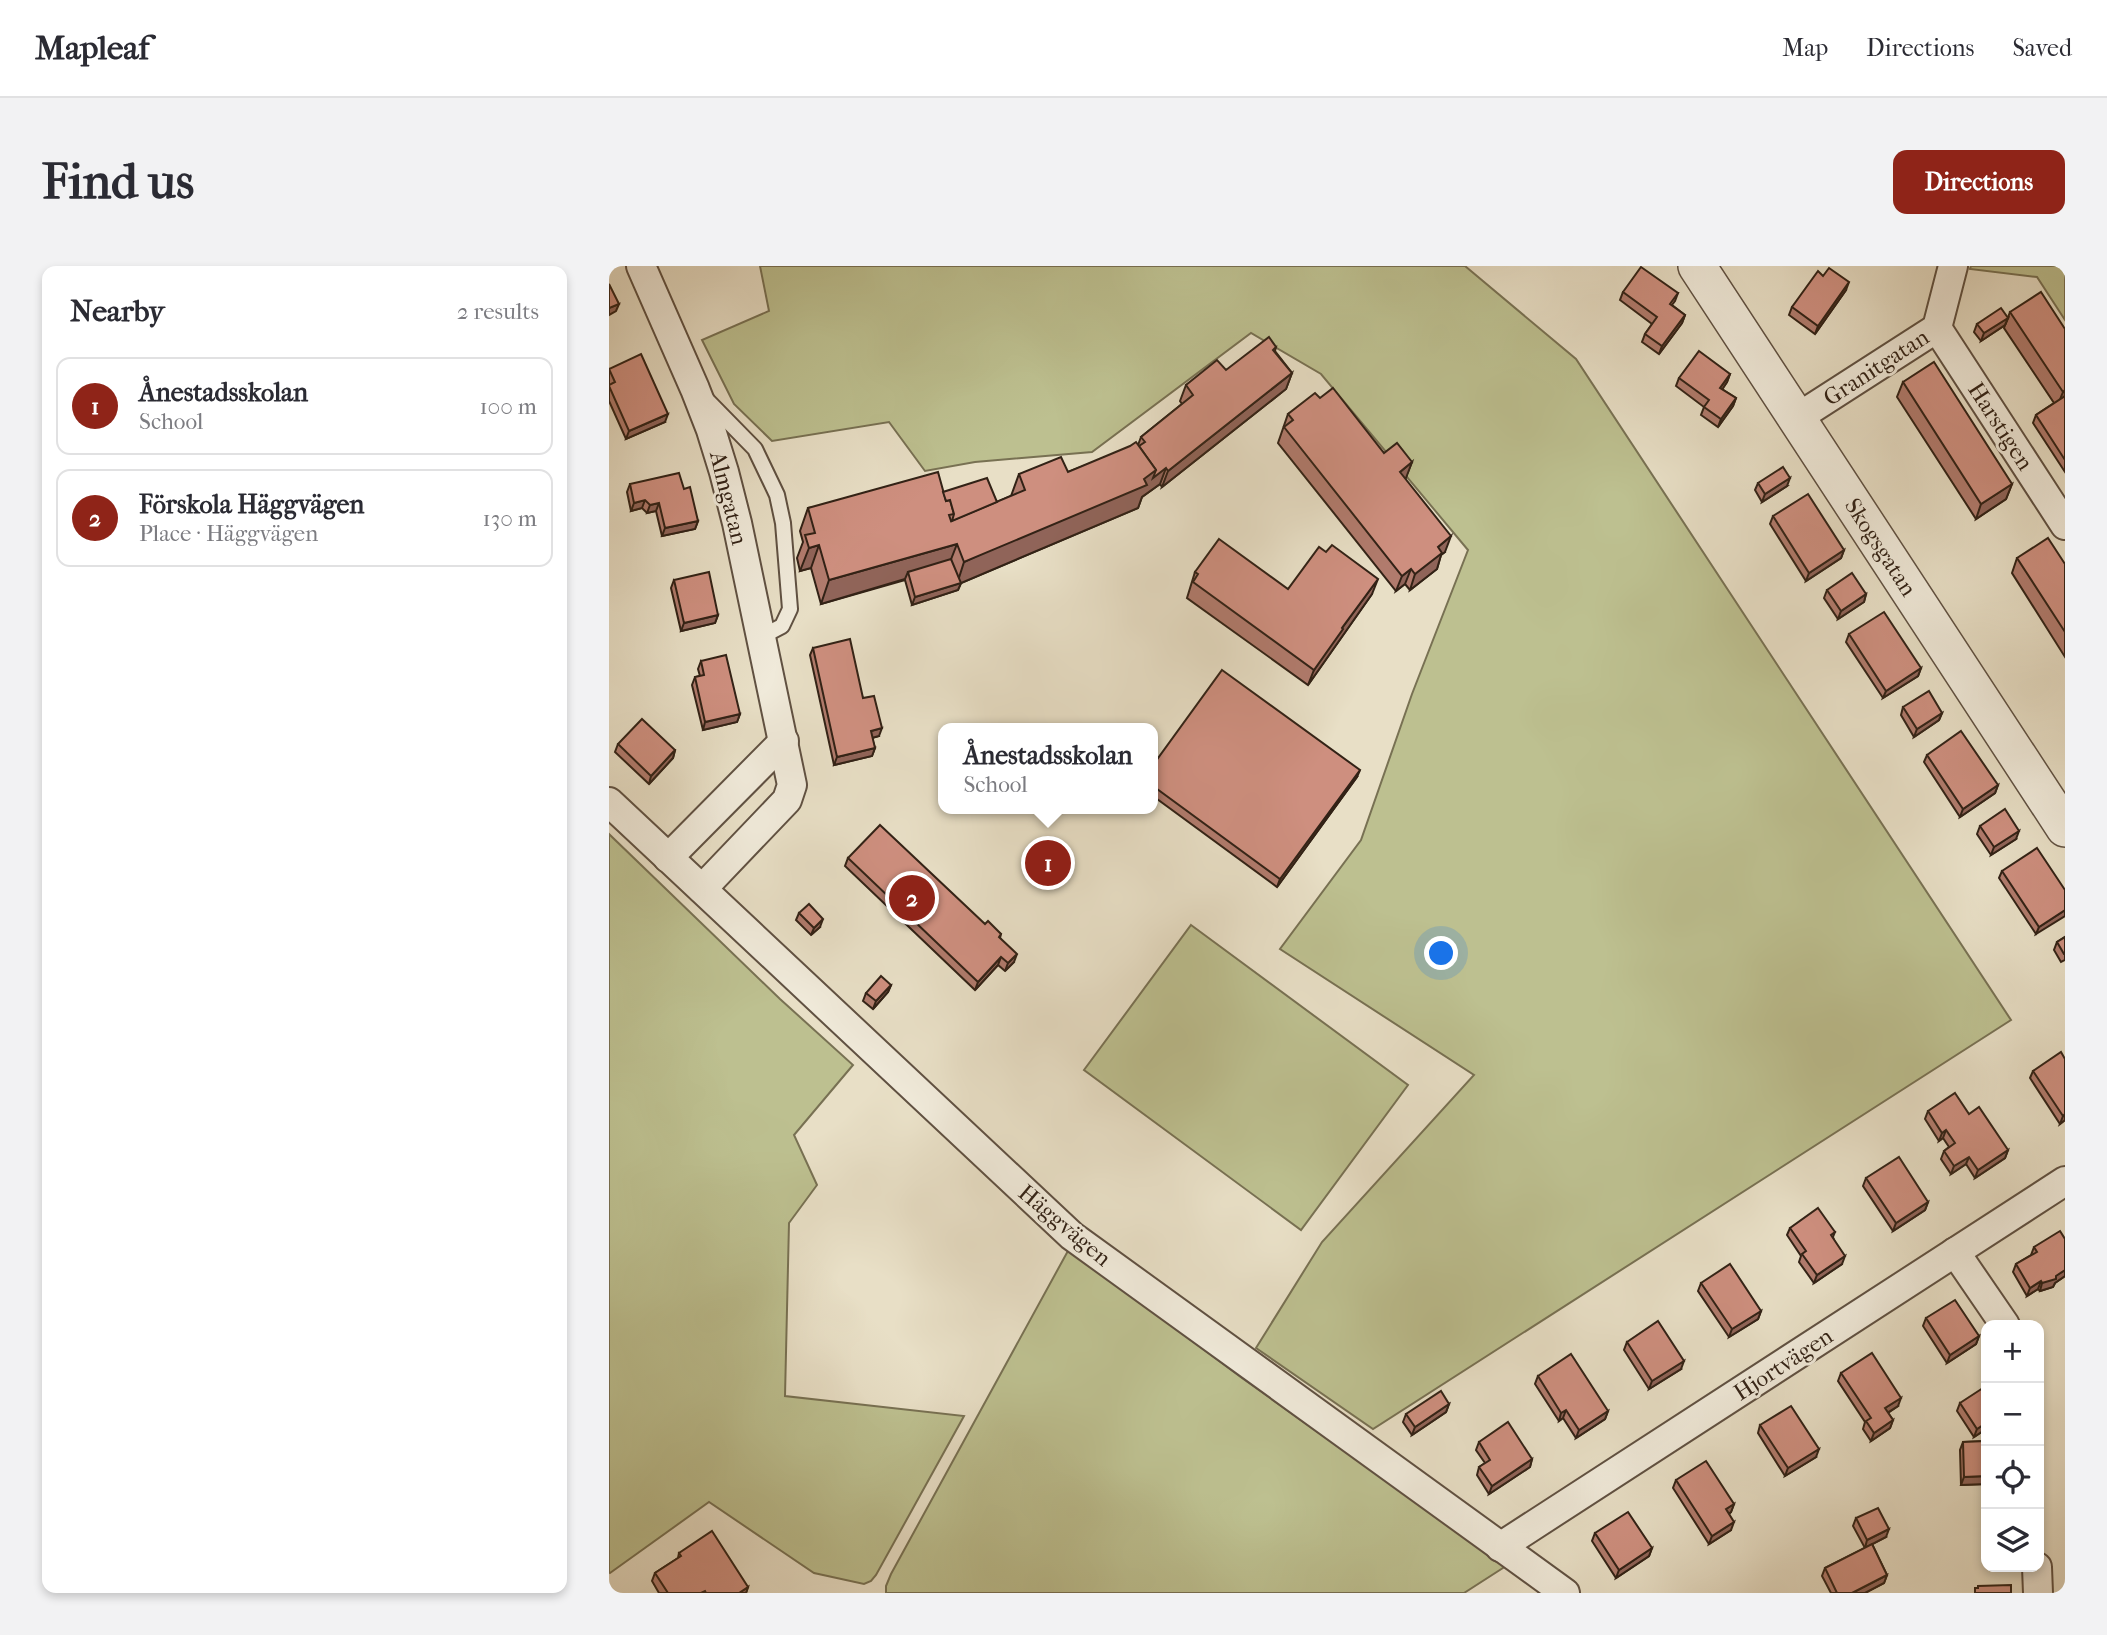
<!DOCTYPE html>
<html lang="en">
<head>
<meta charset="utf-8">
<style>
	body { margin:0; font-family:"IM FELL French Canon",serif; background:#f2f2f3; color:#2b2b33 }
	.controls { position:absolute; right:21px; bottom:21px; display:grid; overflow:hidden; border-radius:14px; box-shadow:0 4px 10px #0003 }
	.controls button { width:63px; height:63px; display:grid; place-items:center; padding:0; border:0; border-bottom:2px solid #e1e1e2; background:#fff; color:#2b2b33; font:35px sans-serif }
	.you { position:absolute; left:833px; top:688px; width:24px; height:24px; margin:-18px; border:5px solid #fff; border-radius:50%; background:#1a73e8; box-shadow:0 0 0 10px #1a73e833 }
	.badge { display:grid; place-items:center; width:46px; height:46px; border-radius:50%; background:#8f2418; color:#fff; font-size:23px; font-weight:700 }
	.pin { position:absolute; translate:-50% -50%; border:4px solid #fff; box-shadow:0 2px 7px #0006 }
	.popup { position:absolute; left:329px; top:457px; width:220px; height:91px; box-sizing:border-box; display:grid; place-content:center; border-radius:14px; background:#fff; filter:drop-shadow(0 2px 5px #0005); font-size:23px; white-space:nowrap; color:#7c7c81 }
	.popup b { font-size:26px; color:#2b2b33 }
	.popup::after { content:''; position:absolute; left:50%; top:100%; margin-left:-14px; border:14px solid transparent; border-top-color:#fff }
	.list { margin:0; padding:0; list-style:none }
	h2 { display:flex; justify-content:space-between; align-items:center; height:91px; margin:0; padding:0 28px; font-size:30px }
	h2 small { font-size:23px; font-weight:400; color:#7c7c81 }
	.list li { display:grid; grid-template-columns:46px 1fr auto; gap:21px; align-items:center; box-sizing:border-box; height:98px; margin:0 14px 14px; padding:0 14px; border:2px solid #e1e1e2; border-radius:14px }
	.list b { display:block; font-size:26px; white-space:nowrap }
	.list p { margin:0; font-size:23px; white-space:nowrap; color:#7c7c81 }
	.list em { font-size:23px; font-style:normal; color:#7c7c81 }
	.icon { flex:none; width:38px; height:38px; fill:none; stroke:currentColor; stroke-width:2; stroke-linecap:round; stroke-linejoin:round }
	.map { position:relative; flex:none; width:1456px; height:1327px; overflow:hidden; border-radius:14px }
	header { display:flex; align-items:center; gap:42px; box-sizing:border-box; height:98px; padding:0 35px; background:#fff; border-bottom:2px solid #e1e1e2 }
	header strong { font-size:33px }
	nav { display:flex; gap:38px; margin-inline-start:auto; font-size:24px }
	.intro { display:flex; align-items:center; justify-content:space-between; box-sizing:border-box; height:168px; padding:0 42px }
	h1 { margin:0; font-size:49px }
	.button { padding:18px 32px; border-radius:14px; background:#8f2418; color:#fff; font-size:24px; font-weight:700 }
	main { display:flex; gap:42px; padding:0 42px }
	aside { flex:1; background:#fff; border-radius:14px; box-shadow:0 4px 10px #0003 }
	.map>svg:first-child { display:block }
	.green { fill:#bdc090; stroke:#787153; stroke-width:2 }
	.lines { fill:none; stroke-linecap:round; stroke-linejoin:round }
	.service-casing { stroke:#605142; stroke-width:18 }
	.minor-casing { stroke:#605142; stroke-width:32 }
	.tertiary-casing { stroke:#605142; stroke-width:40 }
	.service { stroke:#f0eada; stroke-width:14 }
	.minor { stroke:#f0eada; stroke-width:28 }
	.tertiary { stroke:#f0eada; stroke-width:37 }
	.wall { fill:#b17b6d; stroke:#322216; stroke-width:2 }
	.shaded-wall { fill:#906459; stroke:#322216; stroke-width:2 }
	.building { fill:#ce8f7f; stroke:#322216; stroke-width:2 }
	.labels { text-anchor:middle; stroke-width:6; stroke-linejoin:round; paint-order:stroke }
	.street-label { font-size:23px; fill:#322216; stroke:#f0eada }
</style>
</head>
<body>
<header>
<strong>Mapleaf</strong>
<nav><a>Map</a><a>Directions</a><a>Saved</a></nav>
</header>
<div class="intro"><h1>Find us</h1><a class="button">Directions</a></div>
<main>
<aside>
<h2>Nearby<small>2 results</small></h2>
<ul class="list">
<li><span class="badge">1</span><div><b>Ånestadsskolan</b><p>School</p></div><em>100 m</em></li>
<li><span class="badge">2</span><div><b>Förskola Häggvägen</b><p>Place · Häggvägen</p></div><em>130 m</em></li>
</ul>
</aside>
<div class="map">
<svg width="1456" height="1327" viewBox="0 0 1456 1327">
	<rect width="100%" height="100%" fill="#e8dfc6"/>
	<filter id="stains"><feTurbulence type="fractalNoise" baseFrequency=".00286" numOctaves="4"/><feColorMatrix values="0 0 0 0 .2 0 0 0 0 .09 0 0 0 0 .02 0 0 0 .5 -.17"/></filter>
	<radialGradient id="worn" r=".72"><stop offset=".6" stop-color="#630" stop-opacity="0"/><stop offset="1" stop-color="#630" stop-opacity=".3"/></radialGradient>
	<g class="green">
		<path d="M151,0H856L967,93L1402,754L764,1163L647,1082L713,976L865,809L671,683L752,574L803,428L859,284L712,108L642,67L483,186L366,196L316,205L280,156L163,175L125,138L93,74L160,45Z"/>
		<path d="M1362,0H1456V54L1428,11L1361,3Z"/>
		<path d="M0,568L171,733L244,799L185,869L208,919L180,957L176,1130L355,1150L267,1309L262,1315L255,1318L205,1307L100,1236L1,1307L0,1306Z"/>
		<path d="M582,659L799,819L692,964L475,804Z"/>
		<path d="M460,983L633,1112L897,1300L855,1327H277V1320L282,1308Z"/>
	</g>
	<g class="lines">
		<g class="service-casing">
			<path id="service" d="M97,133L146,183L168,229L174,257L181,343L173,360L152,371"/>
		</g>
		<g class="minor-casing">
			<g id="minor">
				<path d="M32,0L86,123L102,164L115,206L128,257L183,519L178,534L93,623"/>
				<path d="M1328,62L1456,259"/>
				<path d="M1188,152L1328,62L1344,0"/>
				<path d="M0,536L463,970L956,1327"/>
				<path d="M59,592L175,475"/>
				<path d="M1346,986L1396,1059"/>
				<path d="M891,1281L1456,915"/>
				<path d="M1428,1301L1429,1327"/>
			</g>
		</g>
		<g class="tertiary-casing">
			<path id="tertiary" d="M1088,0L1456,562"/>
		</g>
		<use href="#service" class="service"/>
		<use href="#minor" class="minor"/>
		<use href="#tertiary" class="tertiary"/>
	</g>
	<g class="wall">
		<path d="M1214,10L1237,24L1206,68L1180,49L1183,41Z"/>
		<path d="M1014,26L1069,27L1066,35L1063,39L1076,49L1073,57L1050,88L1033,76L1036,68L1043,58L1011,34Z"/>
		<path d="M1401,46L1456,63V206L1424,157L1427,149L1445,137L1395,62Z"/>
		<path d="M1399,52L1396,59L1372,75L1365,66L1368,58Z"/>
		<path d="M667,81L666,85L683,107L677,123L553,221L551,218L533,231L529,242L352,317L349,324L303,339L296,314L212,338L202,302L191,305L188,292L194,276L191,265L199,242L334,226L388,236L402,230L410,208L459,206L529,179L532,171L573,138L571,135L577,119L617,104Z"/>
		<path d="M0,103L56,156L17,173L0,135Z"/>
		<path d="M1121,108L1118,116L1113,123L1127,132L1124,140L1109,161L1092,149L1095,141L1067,120L1070,112Z"/>
		<path d="M1294,116L1403,218L1397,233L1367,253L1288,131Z"/>
		<path d="M711,132L775,187L803,196L796,213L836,286L832,289L828,303L801,324L796,318L787,325L669,177L679,148Z"/>
		<path d="M1149,217L1178,220L1153,236L1146,224Z"/>
		<path d="M21,218L75,223L89,255L86,263L53,270L47,245L38,247L33,242L22,245L18,226Z"/>
		<path d="M1164,250L1235,284L1232,292L1197,315L1161,258Z"/>
		<path d="M717,286L763,328L699,419L578,332L586,306L679,323Z"/>
		<path d="M1408,292L1456,298V391L1403,307Z"/>
		<path d="M65,314L109,349L106,357L72,365L62,322Z"/>
		<path d="M1218,324L1257,328L1255,336L1229,353L1215,332Z"/>
		<path d="M1240,368L1312,402L1309,410L1274,432L1237,376Z"/>
		<path d="M204,382L254,432L270,470L263,472L266,482L263,490L225,499L201,389Z"/>
		<path d="M92,395L131,448L128,456L94,464L83,419L86,411L91,410L89,403Z"/>
		<path d="M1294,441L1333,447L1330,454L1305,471L1292,449Z"/>
		<path d="M9,478L66,484L64,492L40,518L6,486Z"/>
		<path d="M1318,489L1389,519L1386,527L1351,551L1315,496Z"/>
		<path d="M544,499L748,511L668,621L544,530Z"/>
		<path d="M1371,560L1407,573L1382,589L1368,568Z"/>
		<path d="M239,592L376,658L392,668L391,672L405,696L396,705L389,699L366,724L236,600Z"/>
		<path d="M1393,605L1456,624L1427,668L1390,612Z"/>
		<path d="M190,647L211,661L202,669L187,654Z"/>
		<path d="M1456,671V694L1452,696L1445,684L1448,676Z"/>
		<path d="M282,719L279,726L264,743L254,735L257,727Z"/>
		<path d="M1456,793V854L1451,858L1421,812L1424,805Z"/>
		<path d="M1319,845L1360,848L1399,884L1396,892L1366,912L1357,898L1342,908L1332,893L1335,885L1340,881L1334,872L1330,875L1316,853Z"/>
		<path d="M1257,912L1319,936L1316,944L1284,965L1254,920Z"/>
		<path d="M1181,962L1226,966L1224,971L1233,998L1205,1017L1190,996L1192,990L1178,969Z"/>
		<path d="M1456,973V1010L1446,1017L1444,1021L1431,1025L1429,1023L1418,1030L1404,1006L1407,998L1422,989L1425,981Z"/>
		<path d="M1092,1017L1152,1045L1149,1053L1120,1071L1089,1025Z"/>
		<path d="M1317,1052L1370,1070L1367,1078L1338,1097L1314,1060Z"/>
		<path d="M1018,1076L1072,1103L1040,1123L1015,1084Z"/>
		<path d="M1232,1107L1289,1140L1279,1147L1284,1154L1281,1162L1262,1175L1254,1163L1256,1156L1229,1115Z"/>
		<path d="M929,1110L999,1145L996,1153L967,1172L954,1152L950,1155L926,1118Z"/>
		<path d="M1351,1137L1377,1163L1365,1171L1348,1145Z"/>
		<path d="M840,1138L837,1146L803,1169L794,1156L797,1148Z"/>
		<path d="M1151,1159L1207,1191L1176,1210L1149,1167Z"/>
		<path d="M1377,1175V1218L1352,1219L1351,1184L1354,1176Z"/>
		<path d="M870,1176L923,1193L921,1201L880,1228L868,1209L870,1201L876,1197L867,1184Z"/>
		<path d="M1067,1214L1125,1238L1122,1246L1120,1248L1122,1264L1100,1278L1064,1222Z"/>
		<path d="M1247,1252L1277,1271L1263,1278L1278,1309L1275,1317L1256,1327H1222L1213,1310L1216,1302L1256,1282L1244,1260Z"/>
		<path d="M986,1267L1043,1282L1040,1290L1007,1312L983,1275Z"/>
		<path d="M70,1287L139,1321L137,1327H50L43,1315L46,1307L69,1292Z"/>
	</g>
	<g class="shaded-wall">
		<path d="M1240,16L1237,24L1206,68L1209,60Z"/>
		<path d="M10,38L7,45L0,49V42Z"/>
		<path d="M1076,49L1073,57L1050,88L1053,80Z"/>
		<path d="M1399,52L1396,59L1372,75L1375,67Z"/>
		<path d="M683,107L677,123L553,221L559,205Z"/>
		<path d="M1121,108L1118,116L1109,130L1111,122Z"/>
		<path d="M1456,124V137L1448,141L1454,126Z"/>
		<path d="M1127,132L1124,140L1109,161L1112,153Z"/>
		<path d="M59,148L56,156L17,173L20,165Z"/>
		<path d="M803,196L797,212L785,221L791,206Z"/>
		<path d="M557,202L551,218L533,231L529,242L352,317L349,324L303,339L306,331L348,318L355,296L547,204Z"/>
		<path d="M1181,212L1178,220L1153,236L1156,228Z"/>
		<path d="M1403,218L1397,233L1367,253L1372,238Z"/>
		<path d="M36,234L33,242L22,245L25,237Z"/>
		<path d="M50,237L47,245L38,247L41,239Z"/>
		<path d="M89,255L86,263L53,270L56,262Z"/>
		<path d="M842,270L836,286L832,289L828,303L801,324L806,308L829,281Z"/>
		<path d="M348,278L339,301L299,306L296,313L212,338L220,314Z"/>
		<path d="M210,279L202,302L191,305L200,282Z"/>
		<path d="M1235,284L1232,292L1197,315L1200,307Z"/>
		<path d="M802,303L796,318L787,325L793,310Z"/>
		<path d="M769,313L763,328L699,419L705,404L733,362Z"/>
		<path d="M1257,328L1255,336L1229,353L1232,345Z"/>
		<path d="M109,349L106,357L72,365L75,357Z"/>
		<path d="M1312,402L1309,410L1274,432L1277,425Z"/>
		<path d="M1333,447L1330,454L1305,471L1308,463Z"/>
		<path d="M131,448L128,456L94,464L96,456Z"/>
		<path d="M273,462L270,470L259,473L262,465Z"/>
		<path d="M266,482L263,490L225,499L228,491Z"/>
		<path d="M66,484L64,492L40,518L42,510Z"/>
		<path d="M751,504L748,511L668,621L671,613Z"/>
		<path d="M1389,519L1386,527L1351,551L1354,543Z"/>
		<path d="M1410,565L1407,573L1382,589L1385,581Z"/>
		<path d="M1456,644V650L1427,668L1430,661Z"/>
		<path d="M214,653L211,661L202,669L205,662Z"/>
		<path d="M408,688L405,696L396,705L399,697Z"/>
		<path d="M392,691L389,699L366,724L369,716Z"/>
		<path d="M282,719L279,726L264,743L267,735Z"/>
		<path d="M1456,848V854L1451,858L1454,850Z"/>
		<path d="M1337,864L1334,872L1330,875L1333,867Z"/>
		<path d="M1399,884L1396,892L1366,912L1369,904Z"/>
		<path d="M1360,891L1357,898L1342,908L1345,900Z"/>
		<path d="M1319,936L1316,944L1284,965L1287,957Z"/>
		<path d="M1236,990L1233,998L1205,1017L1208,1009Z"/>
		<path d="M1456,1004V1010L1446,1017L1444,1021L1431,1025L1433,1017Z"/>
		<path d="M1432,1015L1429,1023L1418,1030L1421,1022Z"/>
		<path d="M1152,1045L1149,1053L1120,1071L1123,1063Z"/>
		<path d="M1370,1070L1367,1078L1338,1097L1341,1089Z"/>
		<path d="M1075,1095L1072,1103L1040,1123L1043,1115Z"/>
		<path d="M1292,1132L1289,1140L1273,1150L1276,1142Z"/>
		<path d="M840,1138L837,1146L803,1169L806,1161Z"/>
		<path d="M957,1144L954,1152L950,1155L952,1147Z"/>
		<path d="M999,1145L996,1153L967,1172L970,1164Z"/>
		<path d="M1284,1154L1281,1162L1262,1175L1265,1167Z"/>
		<path d="M1377,1157V1163L1365,1171L1368,1163Z"/>
		<path d="M1210,1183L1207,1191L1176,1210L1179,1202Z"/>
		<path d="M923,1193L921,1201L880,1228L883,1220Z"/>
		<path d="M1377,1210V1218L1352,1219L1355,1211Z"/>
		<path d="M1125,1238L1122,1246L1114,1251L1117,1243Z"/>
		<path d="M1125,1256L1122,1264L1100,1278L1103,1270Z"/>
		<path d="M1280,1263L1277,1271L1256,1282L1258,1274Z"/>
		<path d="M1043,1282L1040,1290L1007,1312L1010,1304Z"/>
		<path d="M1278,1309L1275,1317L1256,1327H1243Z"/>
		<path d="M139,1321L137,1327H130Z"/>
	</g>
	<g class="building">
		<path d="M1032,1L1069,27L1061,38L1076,49L1053,80L1036,68L1048,51L1014,26Z"/>
		<path d="M1220,2L1240,16L1209,60L1183,41L1209,5L1214,10Z"/>
		<path d="M0,18L10,38L0,42Z"/>
		<path d="M1432,26L1456,63V124L1454,126L1401,46Z"/>
		<path d="M1392,42L1399,52L1375,67L1368,58Z"/>
		<path d="M660,71L667,81L664,84L683,107L559,205L557,202L544,212L547,204L530,180L536,176L532,171L584,129L577,119L608,94L617,104Z"/>
		<path d="M1090,85L1121,108L1111,122L1127,132L1112,153L1095,141L1100,134L1070,112Z"/>
		<path d="M32,88L59,148L20,165L0,120V119L6,116L0,103Z"/>
		<path d="M1325,96L1403,218L1372,238L1294,116Z"/>
		<path d="M724,122L775,187L788,177L803,196L791,206L842,270L829,281L833,287L806,308L802,303L793,310L675,161L684,154L679,148L706,127L711,132Z"/>
		<path d="M1456,130V194L1427,149Z"/>
		<path d="M527,176L547,204L535,213L538,219L355,296L348,278L220,314L210,279L200,282L196,269L206,267L199,242L329,206L337,235L341,234L345,248L340,249L342,255L416,224L410,208L452,191L459,206L521,180Z"/>
		<path d="M1174,201L1181,212L1156,228L1149,217Z"/>
		<path d="M70,207L75,223L81,221L89,255L56,262L50,237L41,239L36,234L25,237L21,218Z"/>
		<path d="M378,212L388,236L343,255L345,248L341,234L337,235L334,226Z"/>
		<path d="M1199,228L1235,284L1200,307L1164,250Z"/>
		<path d="M1439,272L1456,298V366L1408,292Z"/>
		<path d="M610,273L679,323L710,281L717,286L723,279L769,313L733,362L734,363L705,404L584,316L589,308L586,306Z"/>
		<path d="M342,293L352,317L306,331L299,306Z"/>
		<path d="M100,306L109,349L75,357L65,314Z"/>
		<path d="M1243,307L1257,328L1232,345L1218,324Z"/>
		<path d="M1275,346L1312,402L1277,425L1240,368Z"/>
		<path d="M241,373L254,432L265,430L273,462L262,465L266,482L228,491L204,382Z"/>
		<path d="M117,389L131,448L96,456L86,411L95,409L92,395Z"/>
		<path d="M613,404L751,504L671,613L544,520V499Z"/>
		<path d="M1320,425L1333,447L1308,463L1294,441Z"/>
		<path d="M33,453L66,484L42,510L9,478Z"/>
		<path d="M1352,465L1389,519L1354,543L1318,489Z"/>
		<path d="M1396,543L1410,565L1385,581L1371,560Z"/>
		<path d="M271,559L376,658L379,655L392,668L390,671L408,688L399,697L392,691L369,716L239,592Z"/>
		<path d="M1428,582L1456,624V644L1430,661L1393,605Z"/>
		<path d="M200,638L214,653L205,662L190,647Z"/>
		<path d="M1456,671V688H1455L1448,676Z"/>
		<path d="M272,710L282,719L267,735L257,727Z"/>
		<path d="M1452,786L1456,793V848L1454,850L1424,805Z"/>
		<path d="M1346,827L1360,848L1370,841L1399,884L1369,904L1360,891L1345,900L1335,885L1346,877L1337,864L1333,867L1319,845Z"/>
		<path d="M1290,891L1319,936L1287,957L1257,912Z"/>
		<path d="M1209,942L1226,966L1222,969L1236,990L1208,1009L1193,988L1197,985L1181,962Z"/>
		<path d="M1451,965L1456,973V1004L1447,1010V1013L1433,1017L1432,1015L1421,1022L1407,998L1428,986L1425,981Z"/>
		<path d="M1121,998L1152,1045L1123,1063L1092,1017Z"/>
		<path d="M1346,1034L1370,1070L1341,1089L1317,1052Z"/>
		<path d="M1049,1055L1075,1095L1043,1115L1018,1076Z"/>
		<path d="M1263,1087L1292,1132L1276,1142L1284,1154L1265,1167L1257,1155L1262,1152L1232,1107Z"/>
		<path d="M962,1088L999,1145L970,1164L957,1144L952,1147L929,1110Z"/>
		<path d="M1377,1120V1157L1368,1163L1351,1137Z"/>
		<path d="M832,1125L840,1138L806,1161L797,1148Z"/>
		<path d="M1182,1140L1210,1183L1179,1202L1151,1159Z"/>
		<path d="M899,1156L923,1193L883,1220L870,1201L881,1194L870,1176Z"/>
		<path d="M1377,1175V1210L1355,1211L1354,1176Z"/>
		<path d="M1097,1195L1125,1238L1117,1243L1125,1256L1103,1270L1067,1214Z"/>
		<path d="M1269,1242L1280,1263L1258,1274L1247,1252Z"/>
		<path d="M1019,1246L1043,1282L1010,1304L986,1267Z"/>
		<path d="M103,1265L139,1321L130,1327H97L96,1325L92,1327H59L46,1307L72,1290L70,1287Z"/>
		<path d="M1263,1278L1278,1309L1243,1327H1228L1216,1302Z"/>
		<path d="M1402,1319V1327H1366V1322H1369V1320Z"/>
	</g>
	<g class="labels">
		<g class="street-label">
			<text transform="translate(1267 101) rotate(-33)" y="8">Granitgatan</text>
			<text transform="translate(1392 160) rotate(57)" y="8">Harstigen</text>
			<text transform="translate(120 232) rotate(76)" y="8">Almgatan</text>
			<text transform="translate(1272 281) rotate(57)" y="8">Skogsgatan</text>
			<text transform="translate(456 959) rotate(40)" y="8">Häggvägen</text>
			<text transform="translate(1174 1098) rotate(-33)" y="8">Hjortvägen</text>
		</g>
	</g>
	<rect width="100%" height="100%" filter="url(#stains)"/>
	<rect width="100%" height="100%" fill="url(#worn)"/>
</svg>
<div class="controls">
<button>+</button>
<button>−</button>
<button><svg class="icon" aria-label="locate" viewBox="0 0 24 24"><circle cx="12" cy="12" r="6"/><path d="M12 2v4M12 18v4M2 12h4M18 12h4"/></svg></button>
<button><svg class="icon" aria-label="layers" viewBox="0 0 24 24"><path d="M12 4l9 5-9 5-9-5zM3 14l9 5 9-5"/></svg></button>
</div>
<div class="you"></div>
<div class="pin badge" style="left:439px;top:597px">1</div>
<div class="popup"><b>Ånestadsskolan</b>School</div>
<div class="pin badge" style="left:303px;top:632px">2</div>
</div>
</main>
</body>
</html>
